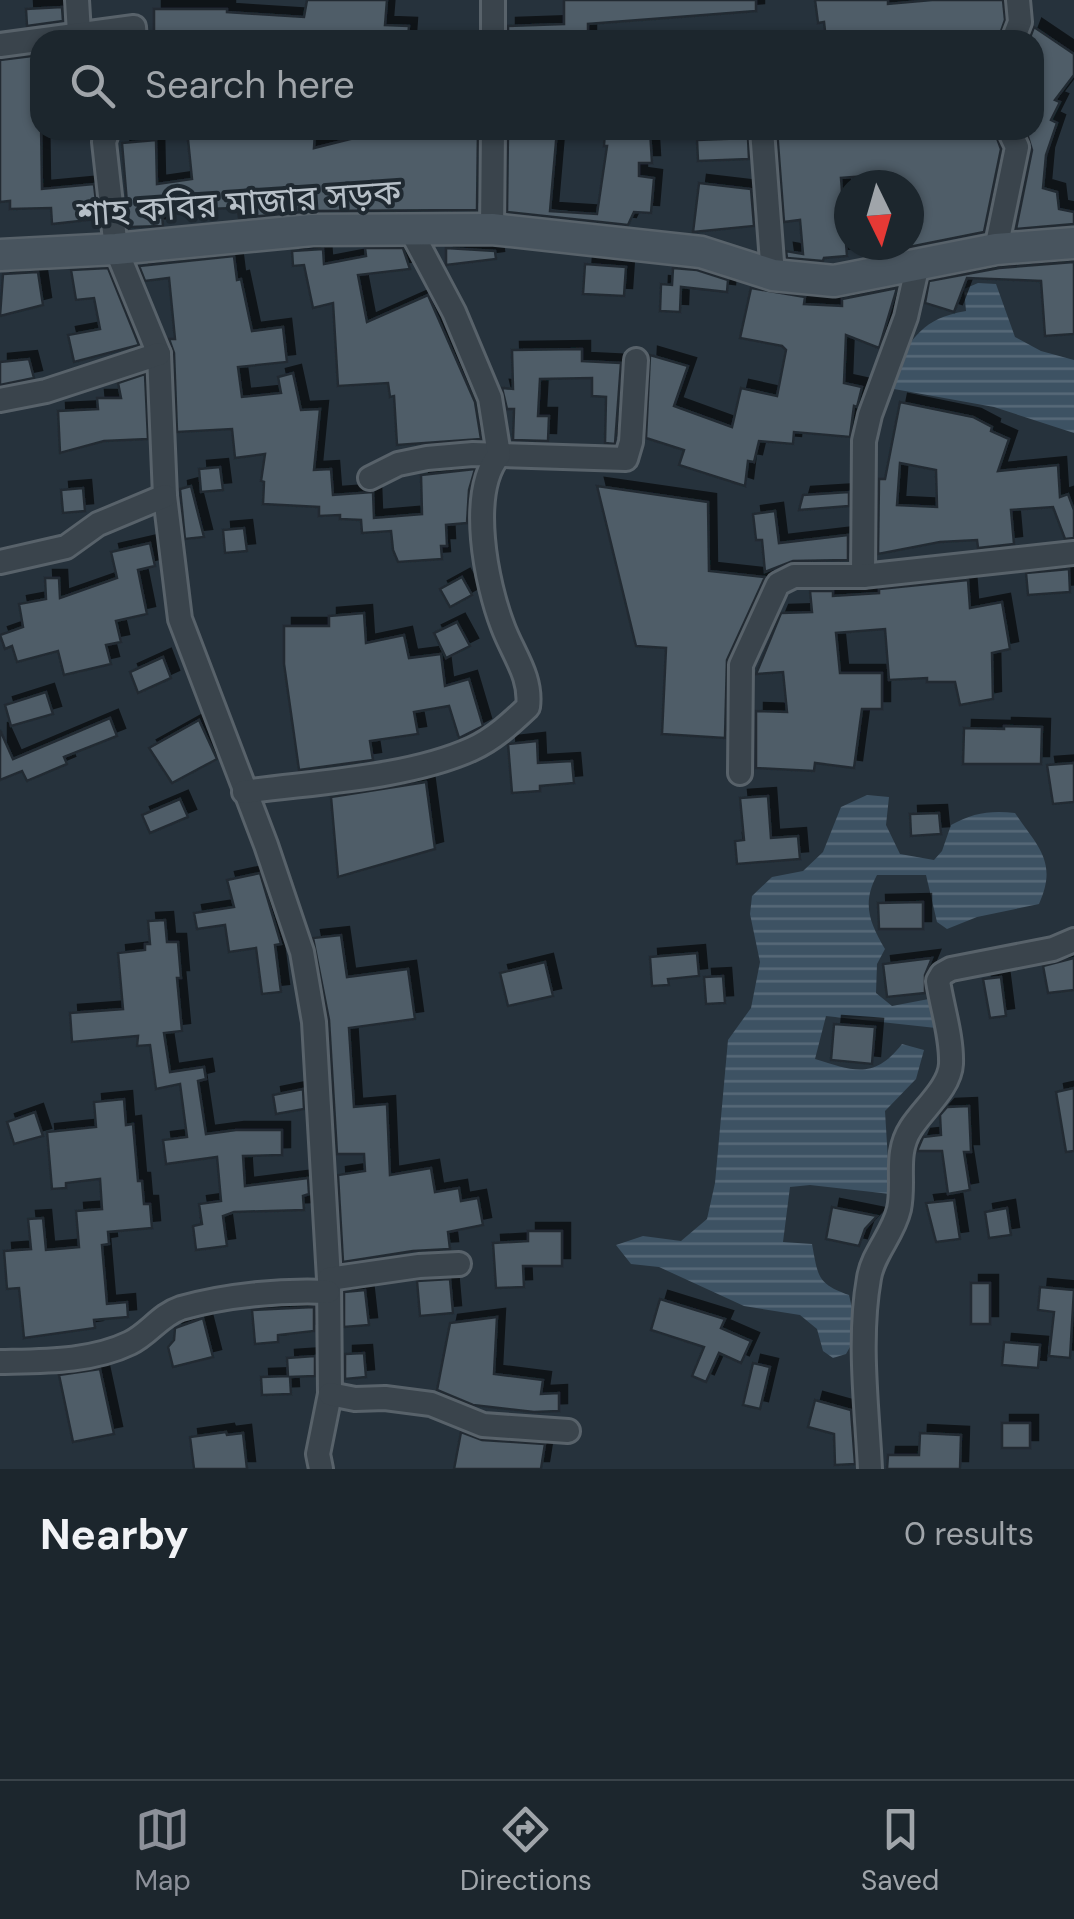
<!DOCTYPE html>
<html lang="en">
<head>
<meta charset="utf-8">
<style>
	body { margin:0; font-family:"DM Sans","Noto Sans Bengali",sans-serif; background:#252e35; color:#f1f3f6 }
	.compass { position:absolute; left:834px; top:170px; width:90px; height:90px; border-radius:50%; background:#1c262d; box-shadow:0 2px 8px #0004; rotate:175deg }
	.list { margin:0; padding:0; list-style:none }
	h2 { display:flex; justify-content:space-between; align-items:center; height:130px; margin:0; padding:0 40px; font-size:42px }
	h2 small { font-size:32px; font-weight:400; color:#a0a5aa }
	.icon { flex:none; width:55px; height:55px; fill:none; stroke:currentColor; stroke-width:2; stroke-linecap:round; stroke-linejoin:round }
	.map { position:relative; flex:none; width:1074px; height:1469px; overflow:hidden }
	.search { position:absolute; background:#1c262d; box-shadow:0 2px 8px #0004; left:30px; right:30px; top:30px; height:110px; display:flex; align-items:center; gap:25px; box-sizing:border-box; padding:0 35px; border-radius:30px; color:#a0a5aa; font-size:38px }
	.sheet { height:310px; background:#1c262d }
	nav { display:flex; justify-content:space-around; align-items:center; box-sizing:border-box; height:140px; border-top:2px solid #3a4349; background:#1c262d; font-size:28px; color:#a0a5aa }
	nav a { display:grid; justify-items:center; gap:5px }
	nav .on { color:#8c9099 }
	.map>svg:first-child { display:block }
	.water { fill:url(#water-rules) }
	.building { fill:#505d67; stroke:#212b33; stroke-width:2.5; fill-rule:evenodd; filter:url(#shadow) }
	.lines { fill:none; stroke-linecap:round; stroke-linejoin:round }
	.street-casing { stroke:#58626a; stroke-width:28 }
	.secondary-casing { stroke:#58626a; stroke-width:35 }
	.street { stroke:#3a444c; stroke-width:22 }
	.secondary { stroke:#48545e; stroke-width:30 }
	.labels { text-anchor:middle; stroke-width:8; stroke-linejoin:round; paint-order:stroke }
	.street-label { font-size:35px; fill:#b6bfc7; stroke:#1f2931 }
</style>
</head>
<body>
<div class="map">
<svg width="1074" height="1469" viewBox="0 0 1074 1469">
	<defs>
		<pattern id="water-rules" width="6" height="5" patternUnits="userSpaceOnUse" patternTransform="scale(2.5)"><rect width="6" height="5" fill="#3d5263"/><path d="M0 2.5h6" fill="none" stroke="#576978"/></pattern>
		<filter id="shadow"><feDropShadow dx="8" dy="-8" stdDeviation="0" flood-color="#0009"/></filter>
	</defs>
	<rect width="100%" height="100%" fill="#26323c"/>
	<g class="water">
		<path d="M978,283L996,284L1015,337L1041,351L1074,360V433L994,407L894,389L890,371C916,336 921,319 966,311L964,289Z"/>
		<path d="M867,795L889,797L886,825L900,854L934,860L942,851L951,825C972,813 991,810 1015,813C1038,847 1058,862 1039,904L977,917L947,929L937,922L926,875H877C862,903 869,922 885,949L877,964L876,993L892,1006L934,998L936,1028L826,1016L815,1059C854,1071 874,1080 902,1044L924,1050L916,1079L885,1111L890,1194L810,1185L790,1187L783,1242L812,1244C818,1276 817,1284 849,1295L858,1333L846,1354L833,1358L823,1351L817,1329L800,1315L744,1306L659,1267L631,1264L616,1245L643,1236L681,1241L707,1219L715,1183L728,1040L751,1008L760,962L750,914L752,896L772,877L803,871L823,852L841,807Z"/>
	</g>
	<g class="building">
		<path d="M307,0H387L385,25L409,26L408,40L154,39V9H227V12L304,17Z"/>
		<path d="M564,0H756V11L588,24V40H508V26L564,24Z"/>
		<path d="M815,0H888V4L932,0H1003L1005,20L998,40H826L824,22L818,23Z"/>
		<path d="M62,7L63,21L27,26L26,9Z"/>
		<path d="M1034,27L1074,54V75L1055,100L1060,102L1051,120L1057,123L1046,155L1043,188L1057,192L1059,209L1074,212V224L1016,229L1032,150L1026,130H1034V40H1029Z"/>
		<path d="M40,55L42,189L94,184L98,219L52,224L51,208L10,209V201L0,202V60Z"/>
		<path d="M187,130L315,132L314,148L370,134L369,130H478L477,210L312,211L239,218L237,208L203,209L162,214L163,226L129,227L122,143L156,140L157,184L192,179Z"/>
		<path d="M508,130H557L550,211L597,214L607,146H604L605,130H650L652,163H639V176L654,178L651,213L634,212L628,225L507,212Z"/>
		<path d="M777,130H829L830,138L883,130H942V134L992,135L994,130L1001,149L984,232L864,256L862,245H909V185H895L893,174L841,178L847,256L824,258L823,261L787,258L786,251L803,254L800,220L784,222Z"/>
		<path d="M748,138L749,159L698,161L697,140Z"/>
		<path d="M699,183L751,189L754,226L693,232Z"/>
		<path d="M365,248H403L410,269L358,275L367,322L428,295L475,402L481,439L397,445L394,396L390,397L388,383L338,386L333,303L313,308L304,265L293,266L292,251L323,249L324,264L366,256Z"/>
		<path d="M446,248L495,251L496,259L446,265Z"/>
		<path d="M234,256L237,280L241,279L252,331L283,327L287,362L238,367L242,397L281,393L278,377L293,373L301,410L320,409L314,470L331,469L333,495L373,492L374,518L422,514L421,475L475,469L469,490L467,523L446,525L447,546H441L442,559L398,562L393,550L391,531L362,533L361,520L340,519V515L319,516V507L263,504L264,482L261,481L265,454L235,458L232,429L177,432L174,353L169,339H175L169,278L145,281L139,266Z"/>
		<path d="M1074,262V334L1045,336L1041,281L967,278L954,312L925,303L929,281L999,268Z"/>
		<path d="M585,264L626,267L624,296L583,294Z"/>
		<path d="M108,268L139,345L74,362L68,335L100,329L94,298L76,300L71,270Z"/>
		<path d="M673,268L697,270L728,280L727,292L681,287L680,312L660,311L661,284L672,285Z"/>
		<path d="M38,272L43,305L0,316L3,274Z"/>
		<path d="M751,288L805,297L804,304L842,306V299L897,288L879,348L846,335L844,383L862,387L857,407L854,406L850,437L794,432L793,444L759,441L754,462L748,461L745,486L679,465L684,450L646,438L650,355L688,366L674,406L732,427L741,388L777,396L786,350L782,346L740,338Z"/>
		<path d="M582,349V361L621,363L615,444L605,443L606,397L592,396V378L540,379L538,416H549L548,441L513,440L514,409H507L502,388L513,389L512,350Z"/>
		<path d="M29,359L34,378L0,385V362Z"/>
		<path d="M145,374L148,439L104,441L60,453L58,411L98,409L97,398H121L118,383Z"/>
		<path d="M900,402L973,417L992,427L991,431L1009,439L998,471L1058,465L1060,497L1068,494L1074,510V538L1065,539L1053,507L1011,510L1014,544L978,548L977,540L940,542L878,554L879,479H885ZM900,463L936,470L937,507L897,505Z"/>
		<path d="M220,467L223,490L201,492L199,469Z"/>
		<path d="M191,486L204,537L185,539L180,489Z"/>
		<path d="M597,486L708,502L709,571L765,577L727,660L725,738L662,734L666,648L636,646Z"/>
		<path d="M83,488L85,511L63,513L61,490Z"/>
		<path d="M849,492V506L799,510L803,495Z"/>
		<path d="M775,511L779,543L848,535V560L793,561L765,572L762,540H756L753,514Z"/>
		<path d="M244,528L247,551L225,553L223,530Z"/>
		<path d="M150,543L155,566L138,570L147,614L116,621L121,642L106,645L111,664L64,675L58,651L17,662L12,646L5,649L0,635L23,627L19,604L46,599L45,578H59L60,598L117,578L111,552Z"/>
		<path d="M1069,569L1070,592L1028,595L1026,573Z"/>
		<path d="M462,577L472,595L450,607L440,589Z"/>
		<path d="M968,580L970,608L1002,602L1010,649L992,653L993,699L960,705L955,682H927V678L889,680L885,629L836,633L840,673H882V709H862L854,768L815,763L814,771L756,768V711L787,712L783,672L756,674L781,613L812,612L810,591H833V596L879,593V589Z"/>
		<path d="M364,613L366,643L404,635L409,658L441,654L445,686L469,679L483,726L459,738L449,706L414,712L418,734L370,741L373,760L299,770L284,664V626H329V616Z"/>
		<path d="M457,622L470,646L446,658L434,633Z"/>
		<path d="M163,657L171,678L138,693L130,672Z"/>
		<path d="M46,692L53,714L11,726L5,705Z"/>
		<path d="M110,718L117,736L64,757L67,764L27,781L22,771L0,780V730L13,759Z"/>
		<path d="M199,720L217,759L172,783L149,748Z"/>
		<path d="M1004,726L1042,727L1041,764H963L964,728L1004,729Z"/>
		<path d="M537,741L538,763L572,761L574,783L540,786V791L512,793L508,744Z"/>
		<path d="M1074,763V802L1053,804L1047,765Z"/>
		<path d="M426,782L435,849L338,877L331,797Z"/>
		<path d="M768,796L771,838L798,836L800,859L737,864L735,841L744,840L740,798Z"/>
		<path d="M180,799L188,817L150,833L142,815Z"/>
		<path d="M939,813L941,834L911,836L910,814Z"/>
		<path d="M260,873L281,944L275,945L281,992L262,994L256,948L229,952L225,925L197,929L194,913L234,907L227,880Z"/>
		<path d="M923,902V929H879L878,903Z"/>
		<path d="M165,920L167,942H178L181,978H177L182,1031L164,1033L170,1072L204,1067L206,1079L198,1081L206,1134L236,1130H282V1155L243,1156L245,1186L308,1178L309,1194L303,1196L304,1210L234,1212L223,1216L227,1246L196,1250L193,1226L202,1224L199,1204L221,1201L217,1157L166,1164L163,1140L187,1137L180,1084L156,1089L150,1045L137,1046L138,1036L72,1042L70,1013L123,1009L118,953L145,950V944H150L148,921Z"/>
		<path d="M341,935L347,977L408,969L415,1019L349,1028L354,1107L387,1104L390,1175L431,1168L435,1192L459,1188L461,1201L478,1198L483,1225L448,1232L450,1249L413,1251L343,1262L338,1175L365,1171L364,1154H337L329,1020L313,938Z"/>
		<path d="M697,953L699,976L668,979L669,985L652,986L650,957Z"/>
		<path d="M932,958L925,975V993L887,997L883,964Z"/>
		<path d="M1074,958V990L1048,993L1043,966Z"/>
		<path d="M545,962L553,996L508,1006L500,973Z"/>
		<path d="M723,976L725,1003L706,1004L704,977Z"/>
		<path d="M1001,977L1006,1016L990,1018L983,979Z"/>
		<path d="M834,1024L875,1027L872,1064L831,1060Z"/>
		<path d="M1074,1088V1151L1066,1152L1056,1092Z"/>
		<path d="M303,1089L304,1109L276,1114L273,1095Z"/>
		<path d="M124,1099L126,1125L133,1124L138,1181H142L144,1204H150L152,1228L108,1232L109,1244L102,1245L107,1304L127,1302L128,1317L94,1320L95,1328L24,1338L19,1288L7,1289L4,1251L31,1249L28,1219L43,1218L46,1250L79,1247L76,1211L102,1209L100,1179L66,1183V1188L52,1189L47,1132L96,1127L94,1102Z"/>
		<path d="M969,1106L971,1152H964L970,1190L948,1194L942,1151H917L923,1137L941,1135L940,1115L947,1107Z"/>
		<path d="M35,1112L43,1136L14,1144L7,1122Z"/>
		<path d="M954,1200L960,1239L936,1242L926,1203Z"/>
		<path d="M832,1207L877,1216L865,1229L859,1246L826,1239Z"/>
		<path d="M1007,1208L1011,1235L989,1238L985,1212Z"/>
		<path d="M528,1231H562V1266H523L524,1287L496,1288L493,1243L528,1241Z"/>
		<path d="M450,1279L453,1313L420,1316L417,1281Z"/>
		<rect x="971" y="1283" width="19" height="41"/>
		<path d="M1040,1287L1074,1290L1070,1358L1049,1356L1054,1312L1038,1310Z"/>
		<path d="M365,1290L369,1325L344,1327V1292Z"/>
		<path d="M660,1299L725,1319L721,1328L751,1341L741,1363L719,1353L706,1382L692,1376L704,1347L651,1330Z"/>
		<path d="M314,1307V1331L278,1335V1342L255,1344L252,1310Z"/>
		<path d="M497,1317L494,1374L543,1380L541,1394L559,1393V1411L534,1412L473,1405L437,1390L450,1323Z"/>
		<path d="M203,1318L213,1357L173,1367L168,1347L174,1340L175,1328Z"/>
		<path d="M1004,1342L1040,1345L1038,1368L1002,1365Z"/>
		<path d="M364,1353L366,1377L345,1379V1354Z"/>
		<path d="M315,1356V1376L290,1377L291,1394L262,1395L261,1377L288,1376L287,1358Z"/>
		<path d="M753,1363L770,1367L760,1409L743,1405Z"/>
		<path d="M100,1369L114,1434L73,1442L59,1375Z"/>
		<path d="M815,1400L851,1410L855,1464L835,1465L834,1434L808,1427Z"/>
		<rect x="1002" y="1423" width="28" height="25"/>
		<path d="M226,1432L227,1435L243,1433L247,1469H194L190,1437Z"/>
		<path d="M461,1432L482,1440L545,1444L541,1469H454Z"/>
		<path d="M920,1433L961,1435L960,1469H887L888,1455H919Z"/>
	</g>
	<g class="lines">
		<g class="street-casing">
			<g id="street">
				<path d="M77,0L79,33"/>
				<path d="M493,40V0"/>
				<path d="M1013,40L1020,22L1018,0"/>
				<path d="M0,45L134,27L135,40"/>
				<path d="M108,130L104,142L116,249L159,354L165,496L180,619L266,845L302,952L314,1022L329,1279L330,1394L318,1454L321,1469"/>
				<path d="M762,130L773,275"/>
				<path d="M492,229L493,130"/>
				<path d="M996,249L1017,147L1009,130"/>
				<path d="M0,400L46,391L159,354"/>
				<path d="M370,478L398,464L427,458L473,454L626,459L631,442L636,360"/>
				<path d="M0,562L66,547L98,524L165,496"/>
				<path d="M863,576L864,441L870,415L906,317L918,264"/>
				<path d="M740,773L741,665L778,584L794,576H863L1074,553"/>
				<path d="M244,792C315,782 408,778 472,749C494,739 511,723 528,707C532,677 513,654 503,627C486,583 468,493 499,455L490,398L454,312L410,229"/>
				<path d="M329,1279L419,1266L459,1264"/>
				<path d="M0,1362C43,1361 91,1362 130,1343C149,1334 160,1315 181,1308C227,1295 281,1290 328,1292"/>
				<path d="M330,1394L355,1399L385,1398L431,1404L483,1425L568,1431"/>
				<path d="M870,1469C867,1407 858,1340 869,1278C873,1253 893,1235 899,1209C905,1181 894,1154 911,1128C923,1109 950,1087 951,1064C952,1037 942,1007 938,981L942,974L951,969L1053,949L1074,940"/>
			</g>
		</g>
		<g class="secondary-casing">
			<path id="secondary" d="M0,255L116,249L312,230L492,229L701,252L773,275L834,281L996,249L1074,243"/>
		</g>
		<use href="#street" class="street"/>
		<use href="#secondary" class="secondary"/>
	</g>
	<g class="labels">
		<g class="street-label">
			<text transform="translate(239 203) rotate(-4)" y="12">শাহ কবির মাজার সড়ক</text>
		</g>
	</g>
</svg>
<svg class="compass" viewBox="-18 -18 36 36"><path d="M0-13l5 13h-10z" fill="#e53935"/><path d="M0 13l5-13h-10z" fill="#a0a5aa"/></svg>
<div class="search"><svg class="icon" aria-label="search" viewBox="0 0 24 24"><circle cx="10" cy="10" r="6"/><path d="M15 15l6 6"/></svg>Search here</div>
</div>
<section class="sheet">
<h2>Nearby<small>0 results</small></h2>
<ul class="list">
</ul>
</section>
<nav>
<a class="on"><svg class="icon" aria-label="map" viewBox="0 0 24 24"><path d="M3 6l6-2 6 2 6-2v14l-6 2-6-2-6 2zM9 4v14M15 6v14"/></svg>Map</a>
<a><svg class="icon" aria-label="directions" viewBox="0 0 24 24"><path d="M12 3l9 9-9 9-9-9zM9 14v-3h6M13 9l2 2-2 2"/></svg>Directions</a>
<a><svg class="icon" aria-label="saved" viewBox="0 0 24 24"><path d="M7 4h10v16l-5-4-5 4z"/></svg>Saved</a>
</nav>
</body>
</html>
